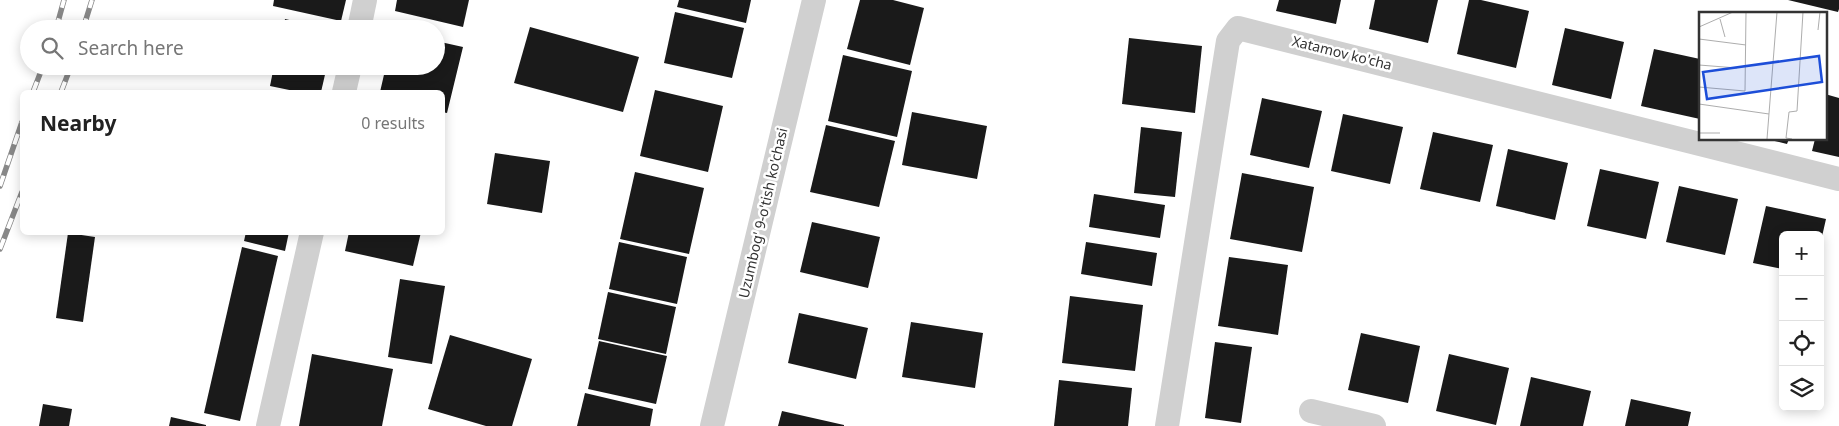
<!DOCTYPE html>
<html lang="en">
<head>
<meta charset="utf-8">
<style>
	body { margin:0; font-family:"Noto Sans",sans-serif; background:#f2f2f2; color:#222 }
	.controls { position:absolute; right:15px; bottom:15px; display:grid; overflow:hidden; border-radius:8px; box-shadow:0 2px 12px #0003 }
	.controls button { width:45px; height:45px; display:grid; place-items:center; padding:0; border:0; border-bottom:1px solid #e0e0e0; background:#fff; color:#222; font:25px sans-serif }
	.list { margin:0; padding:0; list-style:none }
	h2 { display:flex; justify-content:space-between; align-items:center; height:65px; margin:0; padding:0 20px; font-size:21px }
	h2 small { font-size:16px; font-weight:400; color:#767676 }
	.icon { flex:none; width:28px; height:28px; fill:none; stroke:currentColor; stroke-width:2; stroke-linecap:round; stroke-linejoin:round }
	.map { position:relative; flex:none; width:1839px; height:426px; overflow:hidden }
	.search { position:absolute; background:#fff; box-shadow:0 2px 12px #0003; left:20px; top:20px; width:425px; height:55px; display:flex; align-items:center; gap:12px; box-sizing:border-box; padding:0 18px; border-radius:28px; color:#767676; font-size:19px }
	.panel { position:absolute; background:#fff; box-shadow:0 2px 12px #0003; left:20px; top:90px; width:425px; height:145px; border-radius:8px }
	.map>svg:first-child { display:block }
	.building { fill:#1a1a1a }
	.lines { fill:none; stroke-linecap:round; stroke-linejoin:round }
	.street { stroke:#d0d0d0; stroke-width:24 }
	.rail-casing { stroke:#888; stroke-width:5.5 }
	.rail { stroke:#fff; stroke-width:4; stroke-dasharray:11; stroke-linecap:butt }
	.labels { text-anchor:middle; stroke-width:5; stroke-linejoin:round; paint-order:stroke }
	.street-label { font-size:14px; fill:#333; stroke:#fff }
	.inset-road { fill:none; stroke:#adadad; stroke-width:1 }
	.view { fill:#1d4ed8; fill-opacity:0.15; stroke:#1d4ed8; stroke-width:2.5 }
	.inset-edge { fill:none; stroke:#333; stroke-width:2.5 }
</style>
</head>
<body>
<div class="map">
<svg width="1839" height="426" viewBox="0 0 1839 426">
	<rect width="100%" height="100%" fill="#fff"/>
	<g class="building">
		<path d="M274,0H346L341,21L273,6Z"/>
		<path d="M397,0H469L463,27L395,11Z"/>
		<path d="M679,0H751L746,23L677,7Z"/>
		<path d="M860,0H893L924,8L910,65L847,49Z"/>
		<path d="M1279,0H1341L1336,24L1276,11Z"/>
		<path d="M1375,0H1438L1428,43L1369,29Z"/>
		<path d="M1469,0H1481L1529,11L1516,68L1457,54Z"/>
		<path d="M1788,0H1839V9L1838,12Z"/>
		<path d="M675,12L744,28L732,78L664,63Z"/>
		<path d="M285,19L324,28V29H283Z"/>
		<path d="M530,27L639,57L623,112L514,83Z"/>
		<path d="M1565,28L1624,42L1611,99L1552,85Z"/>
		<path d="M1129,38L1202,46L1195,113L1122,104Z"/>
		<path d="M436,41L463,47L447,113L442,112V92H380L386,66H436Z"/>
		<path d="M1654,49L1700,59V119L1641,106Z"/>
		<path d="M843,55L912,71L897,137L828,121Z"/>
		<path d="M274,66H327L321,92H299L270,86Z"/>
		<path d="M655,90L723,106L708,172L640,156Z"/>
		<path d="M1825,94L1839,98V157L1812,151L1815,139H1825Z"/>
		<path d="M1262,98L1322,111L1309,168L1250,155Z"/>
		<path d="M912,112L987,126L977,179L902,165Z"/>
		<path d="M1343,114L1403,127L1390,184L1331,171Z"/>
		<path d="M826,125L895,141L879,207L810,192Z"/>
		<path d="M1141,127L1182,132L1175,197L1134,193Z"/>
		<path d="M1433,132L1493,145L1480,202L1420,189Z"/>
		<path d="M1766,139H1789L1787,144Z"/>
		<path d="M1508,149L1568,163L1555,220L1496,206Z"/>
		<path d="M495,153L550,161L542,213L487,204Z"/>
		<path d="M1600,169L1659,182L1646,239L1587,226Z"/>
		<path d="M635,172L704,188L689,254L620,239Z"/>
		<path d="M1242,173L1314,187L1302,252L1230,239Z"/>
		<path d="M1679,186L1738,199L1725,255L1666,242Z"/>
		<path d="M1094,194L1165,205L1160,238L1089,227Z"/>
		<path d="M1766,206L1826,219L1821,241L1820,235H1783V269L1753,263Z"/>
		<path d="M812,222L880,237L868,288L800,272Z"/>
		<path d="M246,232H289L285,251L244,241Z"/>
		<path d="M349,232H421L413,266L345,251Z"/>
		<path d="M68,233L95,237L83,322L56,318Z"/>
		<path d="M619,242L687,257L677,304L609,289Z"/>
		<path d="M1086,242L1157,253L1152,286L1081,274Z"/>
		<path d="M242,247L278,256L240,421L204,413Z"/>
		<path d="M1229,257L1288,265L1278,335L1218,326Z"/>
		<path d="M400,279L445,286L432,364L388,357Z"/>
		<path d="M608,292L676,307L666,354L598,339Z"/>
		<path d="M1070,296L1143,305L1135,371L1062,363Z"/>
		<path d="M799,313L868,328L856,379L788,363Z"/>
		<path d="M911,322L983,333L975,388L902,377Z"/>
		<path d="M1361,333L1420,346L1408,403L1348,390Z"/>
		<path d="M450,335L532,359L512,426H486L428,409Z"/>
		<path d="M599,341L667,356L656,404L588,389Z"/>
		<path d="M1215,342L1252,347L1241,423L1205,418Z"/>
		<path d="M312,354L393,369L382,426H299Z"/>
		<path d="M1449,354L1509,368L1496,425L1436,411Z"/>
		<path d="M1531,377L1591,391L1583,426H1520Z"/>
		<path d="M1059,380L1132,388L1128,426H1054Z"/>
		<path d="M585,393L653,409L650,426H577Z"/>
		<path d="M1631,399L1691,412L1688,426H1625Z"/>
		<path d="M43,404L72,409L69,426H39Z"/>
		<path d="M782,411L844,425V426H778Z"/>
		<path d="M171,417L206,425V426H169Z"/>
	</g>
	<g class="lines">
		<g class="street">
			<path d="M359,29L365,0"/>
			<path d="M344,92L350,66"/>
			<path d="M1311,411L1374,426"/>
			<path d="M268,426L312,232"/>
			<path d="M712,426L814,0"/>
			<path d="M1167,426L1228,41L1238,28L1839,179"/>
		</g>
		<g class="rail-casing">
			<g id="rail">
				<path d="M56,29L64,0"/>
				<path d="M83,29L92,0"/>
				<path d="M33,92L43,66"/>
				<path d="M61,92L71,66"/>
				<path d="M0,186L22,122"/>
				<path d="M0,249L22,192"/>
			</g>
		</g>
		<use href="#rail" class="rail"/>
	</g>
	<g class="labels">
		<g class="street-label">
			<text transform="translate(1342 53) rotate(14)" y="5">Xatamov ko'cha</text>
			<text transform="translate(763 213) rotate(-77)" y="5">Uzumbog' 9-o'tish ko'chasi</text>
		</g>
	</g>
	<g transform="translate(1699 12)">
		<rect width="128" height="128" fill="#fff"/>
		<path class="inset-road" d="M21,7L26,25M0,15L34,0M119,18L121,0M0,27L47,33M0,53L38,56M0,75L46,79L47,0M0,92L70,102M0,121H21M68,127L78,0M93,127L87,126L90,100L98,99L104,0"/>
		<path class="view" d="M120,44L123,70L8,87L4,60Z"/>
		<rect width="128" height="128" class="inset-edge"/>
	</g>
</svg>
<div class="controls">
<button>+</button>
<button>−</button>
<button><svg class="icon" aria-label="locate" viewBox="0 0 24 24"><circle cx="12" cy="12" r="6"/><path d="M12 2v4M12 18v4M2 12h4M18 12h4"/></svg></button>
<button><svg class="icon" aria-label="layers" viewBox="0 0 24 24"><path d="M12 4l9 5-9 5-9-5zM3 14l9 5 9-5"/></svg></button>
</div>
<div class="search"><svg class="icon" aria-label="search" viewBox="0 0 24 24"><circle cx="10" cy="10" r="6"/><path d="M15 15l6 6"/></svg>Search here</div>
<section class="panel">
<h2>Nearby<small>0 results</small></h2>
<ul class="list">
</ul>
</section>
</div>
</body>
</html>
